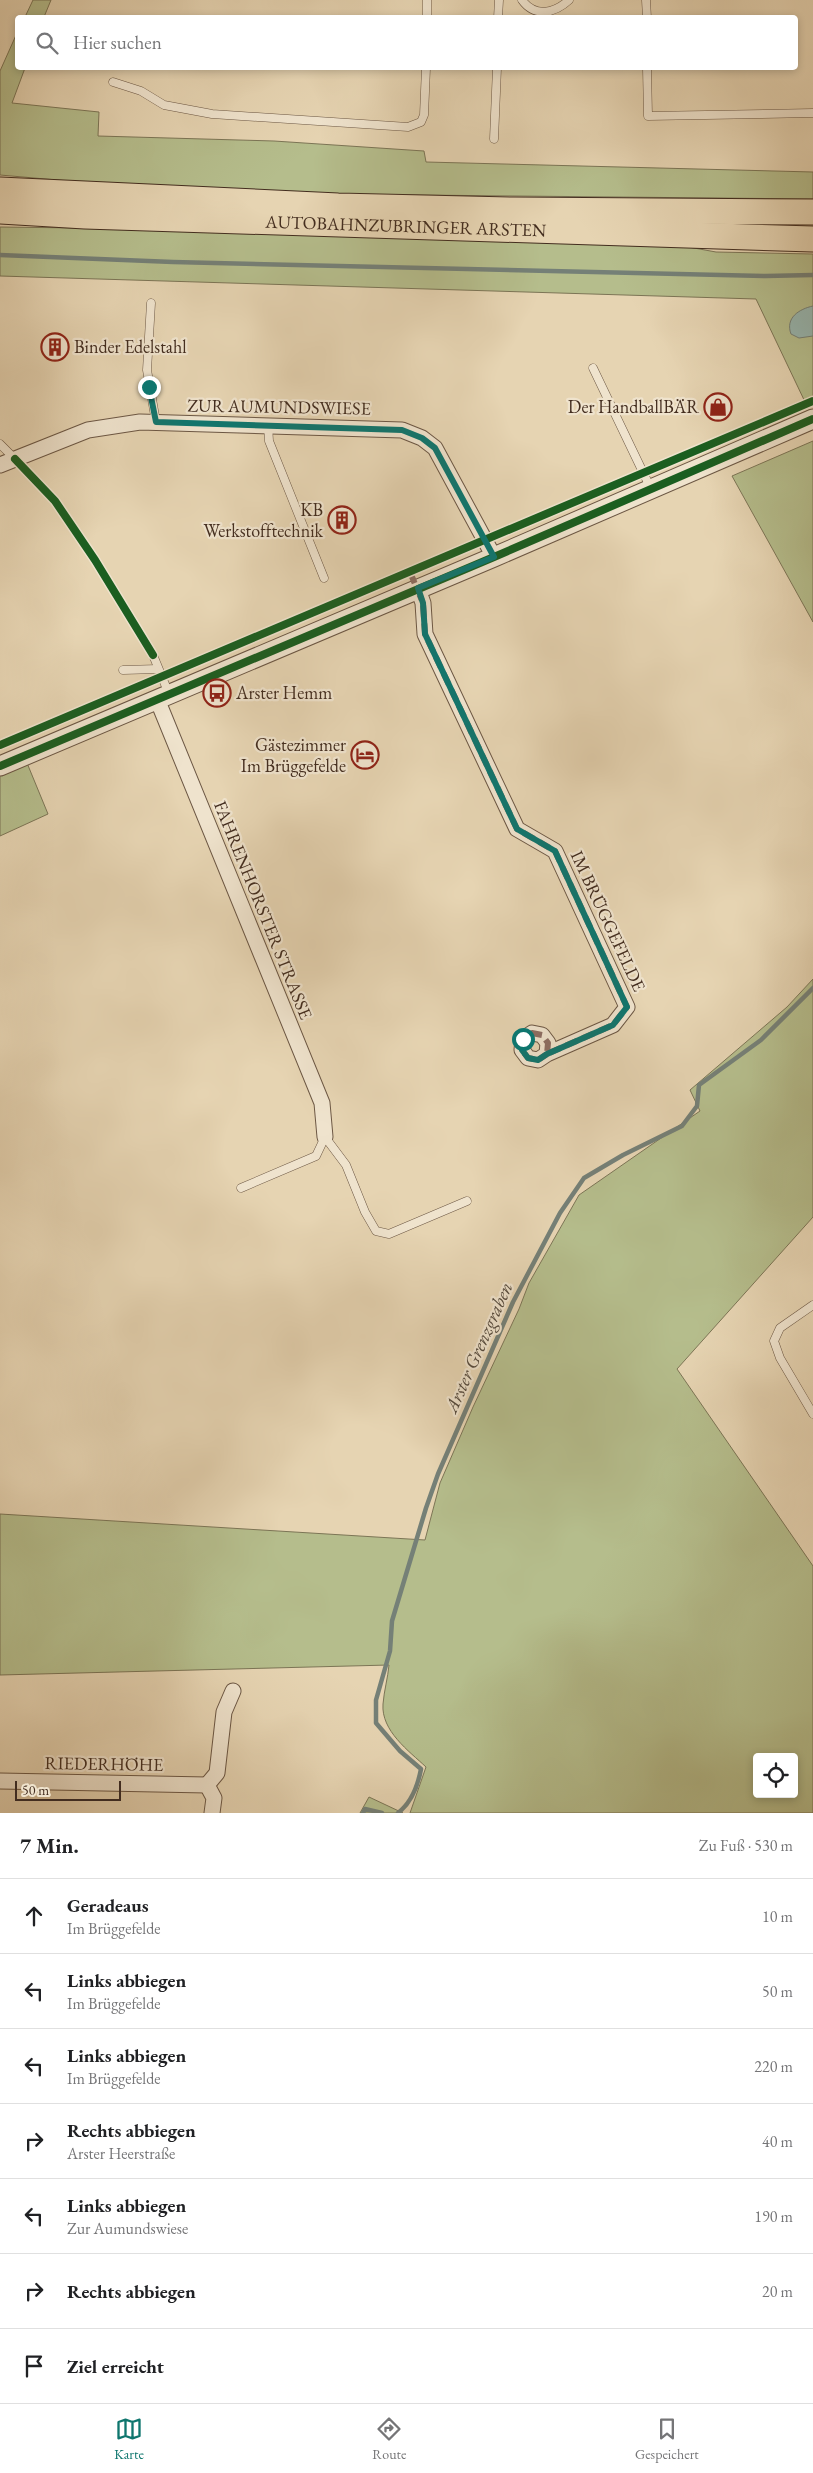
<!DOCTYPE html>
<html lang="de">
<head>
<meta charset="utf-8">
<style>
	body { margin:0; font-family:"EB Garamond",serif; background:#f6f6f6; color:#202124 }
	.controls { position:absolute; right:15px; bottom:15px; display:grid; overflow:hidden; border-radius:5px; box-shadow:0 2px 8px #0003 }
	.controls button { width:45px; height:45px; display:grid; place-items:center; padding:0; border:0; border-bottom:1px solid #e0e0e0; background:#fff; color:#202124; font:25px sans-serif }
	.scale { position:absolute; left:15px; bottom:12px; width:106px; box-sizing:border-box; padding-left:5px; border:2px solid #432d1f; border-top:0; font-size:14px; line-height:18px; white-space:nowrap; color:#432d1f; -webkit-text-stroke:4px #efe3cd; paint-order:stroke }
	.stop { position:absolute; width:15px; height:15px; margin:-11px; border:4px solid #0f766e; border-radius:50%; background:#fff }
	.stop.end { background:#0f766e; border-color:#fff; box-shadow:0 1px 5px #0008 }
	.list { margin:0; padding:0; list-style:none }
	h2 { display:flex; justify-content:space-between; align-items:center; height:65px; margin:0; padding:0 20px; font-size:21px }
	h2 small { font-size:16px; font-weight:400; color:#757577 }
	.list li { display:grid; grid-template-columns:32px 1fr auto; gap:15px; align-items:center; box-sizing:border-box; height:75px; padding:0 20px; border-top:1px solid #e0e0e0 }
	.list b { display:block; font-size:19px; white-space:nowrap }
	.list p { margin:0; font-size:16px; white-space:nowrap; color:#757577 }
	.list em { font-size:16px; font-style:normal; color:#757577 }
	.icon { flex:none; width:28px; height:28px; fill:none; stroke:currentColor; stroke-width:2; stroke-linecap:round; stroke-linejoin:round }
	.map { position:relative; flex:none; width:813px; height:1813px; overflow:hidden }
	.search { position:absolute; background:#fff; box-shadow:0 2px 8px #0003; left:15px; right:15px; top:15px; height:55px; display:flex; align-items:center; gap:12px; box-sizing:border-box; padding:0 18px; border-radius:5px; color:#757577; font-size:19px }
	.sheet { height:590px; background:#fff }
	nav { display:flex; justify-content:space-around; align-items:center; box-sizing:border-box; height:70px; border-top:1px solid #e0e0e0; background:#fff; font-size:14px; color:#757577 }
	nav a { display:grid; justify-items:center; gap:2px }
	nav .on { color:#0f766e }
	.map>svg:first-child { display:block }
	.green { fill:#b5bd8c; stroke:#7c7556; fill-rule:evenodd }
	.water { fill:#97b7b1; stroke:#758077 }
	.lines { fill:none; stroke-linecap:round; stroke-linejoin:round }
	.stream { stroke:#758077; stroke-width:4.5 }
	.service-casing { stroke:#6c5744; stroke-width:9 }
	.minor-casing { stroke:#6c5744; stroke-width:17 }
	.tertiary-casing { stroke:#6c5744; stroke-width:21 }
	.trunk-casing { stroke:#432d1f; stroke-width:27 }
	.path { stroke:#432d1f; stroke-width:2.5; stroke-dasharray:1 2.5; stroke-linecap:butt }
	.service { stroke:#efe3cd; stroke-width:8 }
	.minor { stroke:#efe3cd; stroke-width:15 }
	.tertiary { stroke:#efe3cd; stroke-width:19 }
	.trunk { stroke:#e6d4b2; stroke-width:25 }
	.quiet { stroke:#8d6e63; stroke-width:6; stroke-dasharray:12 6; stroke-linecap:butt }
	.cycleway-casing { stroke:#efe3cd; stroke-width:11 }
	.cycleway { stroke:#1b5e20; stroke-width:8 }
	.route { stroke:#0f766e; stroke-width:6 }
	.labels { text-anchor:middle; stroke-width:4.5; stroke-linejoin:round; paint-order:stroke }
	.street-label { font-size:18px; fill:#432d1f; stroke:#efe3cd }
	.poi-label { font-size:18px; fill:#432d1f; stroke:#efe3cd; text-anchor:end }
	.water-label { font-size:19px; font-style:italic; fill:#54493c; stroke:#efe3cd }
</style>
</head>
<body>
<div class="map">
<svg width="813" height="1813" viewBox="0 0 813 1813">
	<rect width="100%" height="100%" fill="#e6d4b2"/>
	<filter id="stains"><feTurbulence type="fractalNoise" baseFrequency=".004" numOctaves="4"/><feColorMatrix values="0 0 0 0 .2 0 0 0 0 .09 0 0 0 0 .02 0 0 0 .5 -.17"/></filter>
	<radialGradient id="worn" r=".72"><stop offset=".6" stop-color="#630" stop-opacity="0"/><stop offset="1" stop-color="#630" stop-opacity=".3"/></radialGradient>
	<g class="green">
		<path d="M33,0H51L44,17H25Z"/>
		<path d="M17,33L18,68H25L12,103L99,112L98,136L274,141L424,151L426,162L813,172V199L319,194L103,184L0,175V71Z"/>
		<path d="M0,227L160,229L672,244L716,252L813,254V400L806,404L756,299L0,276Z"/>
		<path d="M813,441V622L732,476Z"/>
		<path d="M27,763L48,814L0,836V774Z"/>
		<path d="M813,979V1217L677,1369L813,1566V1813H410L426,1767C409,1751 381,1731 383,1704C384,1691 388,1677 389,1665L0,1675V1514L425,1540L440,1483L473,1407L519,1309L529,1283L579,1195L700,1111L690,1090L787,1007ZM757,1757H794V1794H757Z"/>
		<path d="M369,1797L403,1813H360Z"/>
	</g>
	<path class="water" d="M813,306V336L799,338L791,334C785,318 799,309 813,306Z"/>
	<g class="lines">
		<g class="stream">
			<path d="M0,255L173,262L766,276L813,275"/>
			<path d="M363,1813L365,1809L382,1813"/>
			<path d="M398,1813C411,1803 418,1785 421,1769L400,1751L376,1723V1700L390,1651L392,1621L426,1508L438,1474L513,1302L560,1213L584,1178L623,1155L682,1126L697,1106L699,1085L761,1040L813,988"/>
		</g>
		<g class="service-casing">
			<g id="service">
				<path d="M522,0C535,18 555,13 569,0"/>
				<path d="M646,0L647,18"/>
				<path d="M427,18V0"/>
				<path d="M498,18L499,0"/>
				<path d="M647,68L648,116L813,113"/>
				<path d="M113,82L141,91L164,105L212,114L408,127L421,122L424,115L426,68"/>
				<path d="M494,139L497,68"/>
				<path d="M151,303L147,370L156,422"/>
				<path d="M593,368L651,489"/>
				<path d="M268,425L269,441L324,578"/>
				<path d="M0,444L15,459"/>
				<path d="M153,655L169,694"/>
				<path d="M123,670L158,669"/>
				<path d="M325,1137L346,1165L365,1212L376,1231L389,1234L467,1201"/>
				<path d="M241,1188L316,1156L325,1137"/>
				<path d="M813,1305L780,1328L774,1341L780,1358L813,1414"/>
			</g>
		</g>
		<g class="minor-casing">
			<g id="minor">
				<path d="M0,465L88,430L140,422L402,430L422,438L435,448L494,557"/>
				<path d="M418,589L423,603L425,634L517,829L555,851L627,1007L613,1025L547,1054L548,1043L542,1035L532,1033L523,1039L522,1050L528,1058L538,1060L547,1054"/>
				<path d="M157,699L322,1103L325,1137"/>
				<path d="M0,1781L207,1785"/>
				<path d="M207,1785L217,1773L224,1712L233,1691"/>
				<path d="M207,1785L214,1798L212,1813"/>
			</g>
		</g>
		<g class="tertiary-casing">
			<path id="tertiary" d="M0,766L494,557L813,419"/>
		</g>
		<g class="trunk-casing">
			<g id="trunk">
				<path d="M0,190L338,206L513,210L813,212"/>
				<path id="s1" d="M0,211L85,216L813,239"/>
			</g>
		</g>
		<g class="path">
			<path d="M653,468L692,452"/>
			<path d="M497,535L634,477"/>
			<path d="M172,673L473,545"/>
			<path d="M0,745L153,680"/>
		</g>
		<use href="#service" class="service"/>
		<use href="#minor" class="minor"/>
		<use href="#tertiary" class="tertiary"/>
		<use href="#trunk" class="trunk"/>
		<path class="quiet" d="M410,572L423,603L425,634L517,829L555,851L627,1007L613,1025L547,1054L548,1043L542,1035L532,1033L523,1039L522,1050L528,1058L538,1060L547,1054"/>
		<g class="cycleway-casing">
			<g id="cycleway">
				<path d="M15,459L55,501L95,560L153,655"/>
				<path d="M0,745L813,401"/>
				<path d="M0,766L494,557L813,419"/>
			</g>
		</g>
		<use href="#cycleway" class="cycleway"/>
	</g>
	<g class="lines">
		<path class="route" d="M149,387L156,422L402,430L422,438L435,448L494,557L418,588L423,603L425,634L517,829L555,851L627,1007L613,1025L547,1054L538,1060L528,1058L522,1050L523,1039"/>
	</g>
	<defs>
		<g id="building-ring" transform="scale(1.4375)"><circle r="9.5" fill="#efe3cd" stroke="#8f2418" stroke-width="1.5"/><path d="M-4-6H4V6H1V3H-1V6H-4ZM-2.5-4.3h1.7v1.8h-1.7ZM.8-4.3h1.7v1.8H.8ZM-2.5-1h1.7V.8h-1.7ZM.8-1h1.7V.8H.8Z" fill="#8f2418"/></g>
		<g id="shop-ring" transform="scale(1.4375)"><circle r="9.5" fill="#efe3cd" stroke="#8f2418" stroke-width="1.5"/><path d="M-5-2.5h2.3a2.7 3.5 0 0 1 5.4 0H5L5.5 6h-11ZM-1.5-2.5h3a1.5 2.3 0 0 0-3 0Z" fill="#8f2418"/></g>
		<g id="bus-ring" transform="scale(1.4375)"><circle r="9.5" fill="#efe3cd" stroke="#8f2418" stroke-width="1.5"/><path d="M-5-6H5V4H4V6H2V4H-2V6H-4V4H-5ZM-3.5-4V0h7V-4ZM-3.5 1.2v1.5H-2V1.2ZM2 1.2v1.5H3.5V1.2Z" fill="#8f2418"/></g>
		<g id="hotel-ring" transform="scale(1.4375)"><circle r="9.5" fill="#efe3cd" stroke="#8f2418" stroke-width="1.5"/><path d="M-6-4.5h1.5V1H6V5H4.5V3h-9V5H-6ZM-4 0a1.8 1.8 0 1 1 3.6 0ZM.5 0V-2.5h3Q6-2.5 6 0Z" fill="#8f2418"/></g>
	</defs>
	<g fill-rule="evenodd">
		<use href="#building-ring" x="55" y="347"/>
		<use href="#shop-ring" x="718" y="407"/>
		<use href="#building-ring" x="342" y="520"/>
		<use href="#bus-ring" x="217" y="693"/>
		<use href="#hotel-ring" x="365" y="755"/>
	</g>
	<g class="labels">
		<g class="street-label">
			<text dy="6" stroke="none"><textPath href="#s1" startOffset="406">AUTOBAHNZUBRINGER ARSTEN</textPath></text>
			<text transform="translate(279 407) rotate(1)" y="6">ZUR AUMUNDSWIESE</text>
			<text transform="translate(263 910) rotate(68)" y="6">FAHRENHORSTER STRASSE</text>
			<text transform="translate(608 921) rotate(65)" y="6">IM BRÜGGEFELDE</text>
			<text transform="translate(104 1764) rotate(1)" y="6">RIEDERHÖHE</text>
		</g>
		<g class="poi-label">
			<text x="74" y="353" text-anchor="start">Binder Edelstahl</text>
			<text x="699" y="413">Der HandballBÄR</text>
			<text x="323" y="516">KB<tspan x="323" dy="21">Werkstofftechnik</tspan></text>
			<text x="236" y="699" text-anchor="start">Arster Hemm</text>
			<text x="346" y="751">Gästezimmer<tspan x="346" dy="21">Im Brüggefelde</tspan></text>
		</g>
		<g class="water-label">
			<text transform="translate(478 1347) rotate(-66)" y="7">Arster Grenzgraben</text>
		</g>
	</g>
	<rect width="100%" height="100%" filter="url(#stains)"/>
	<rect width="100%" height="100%" fill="url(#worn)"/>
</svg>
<div class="controls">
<button><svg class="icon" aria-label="locate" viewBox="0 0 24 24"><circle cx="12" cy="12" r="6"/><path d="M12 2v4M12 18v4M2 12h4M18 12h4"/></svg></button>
</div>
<div class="scale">50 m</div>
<div class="stop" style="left:523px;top:1039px"></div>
<div class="stop end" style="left:149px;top:387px"></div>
<div class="search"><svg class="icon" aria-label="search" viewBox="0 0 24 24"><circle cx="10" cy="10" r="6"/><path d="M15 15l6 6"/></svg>Hier suchen</div>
</div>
<section class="sheet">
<h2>7 Min.<small>Zu Fuß · 530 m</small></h2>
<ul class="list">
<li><svg class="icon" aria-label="ahead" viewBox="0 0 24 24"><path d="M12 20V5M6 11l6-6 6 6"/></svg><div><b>Geradeaus</b><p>Im Brüggefelde</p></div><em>10 m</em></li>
<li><svg class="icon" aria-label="left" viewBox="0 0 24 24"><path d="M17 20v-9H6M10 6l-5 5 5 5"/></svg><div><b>Links abbiegen</b><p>Im Brüggefelde</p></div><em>50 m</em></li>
<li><svg class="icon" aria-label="left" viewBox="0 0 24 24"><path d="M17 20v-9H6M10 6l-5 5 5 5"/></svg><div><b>Links abbiegen</b><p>Im Brüggefelde</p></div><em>220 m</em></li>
<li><svg class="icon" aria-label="right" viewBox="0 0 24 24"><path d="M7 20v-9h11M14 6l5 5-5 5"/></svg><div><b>Rechts abbiegen</b><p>Arster Heerstraße</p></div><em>40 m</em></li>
<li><svg class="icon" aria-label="left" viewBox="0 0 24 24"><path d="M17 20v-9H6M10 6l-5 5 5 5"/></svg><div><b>Links abbiegen</b><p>Zur Aumundswiese</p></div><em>190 m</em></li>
<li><svg class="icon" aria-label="right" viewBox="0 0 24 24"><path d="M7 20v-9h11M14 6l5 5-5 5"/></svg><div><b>Rechts abbiegen</b></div><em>20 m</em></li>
<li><svg class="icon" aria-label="arrive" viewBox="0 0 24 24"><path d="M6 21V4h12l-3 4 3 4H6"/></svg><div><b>Ziel erreicht</b></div></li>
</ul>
</section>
<nav>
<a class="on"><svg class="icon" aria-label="map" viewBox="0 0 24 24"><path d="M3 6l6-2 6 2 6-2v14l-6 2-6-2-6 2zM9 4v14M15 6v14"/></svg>Karte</a>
<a><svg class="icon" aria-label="directions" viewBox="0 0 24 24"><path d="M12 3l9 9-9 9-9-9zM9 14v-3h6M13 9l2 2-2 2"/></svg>Route</a>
<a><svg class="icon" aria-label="saved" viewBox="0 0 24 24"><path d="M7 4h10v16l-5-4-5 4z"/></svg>Gespeichert</a>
</nav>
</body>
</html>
